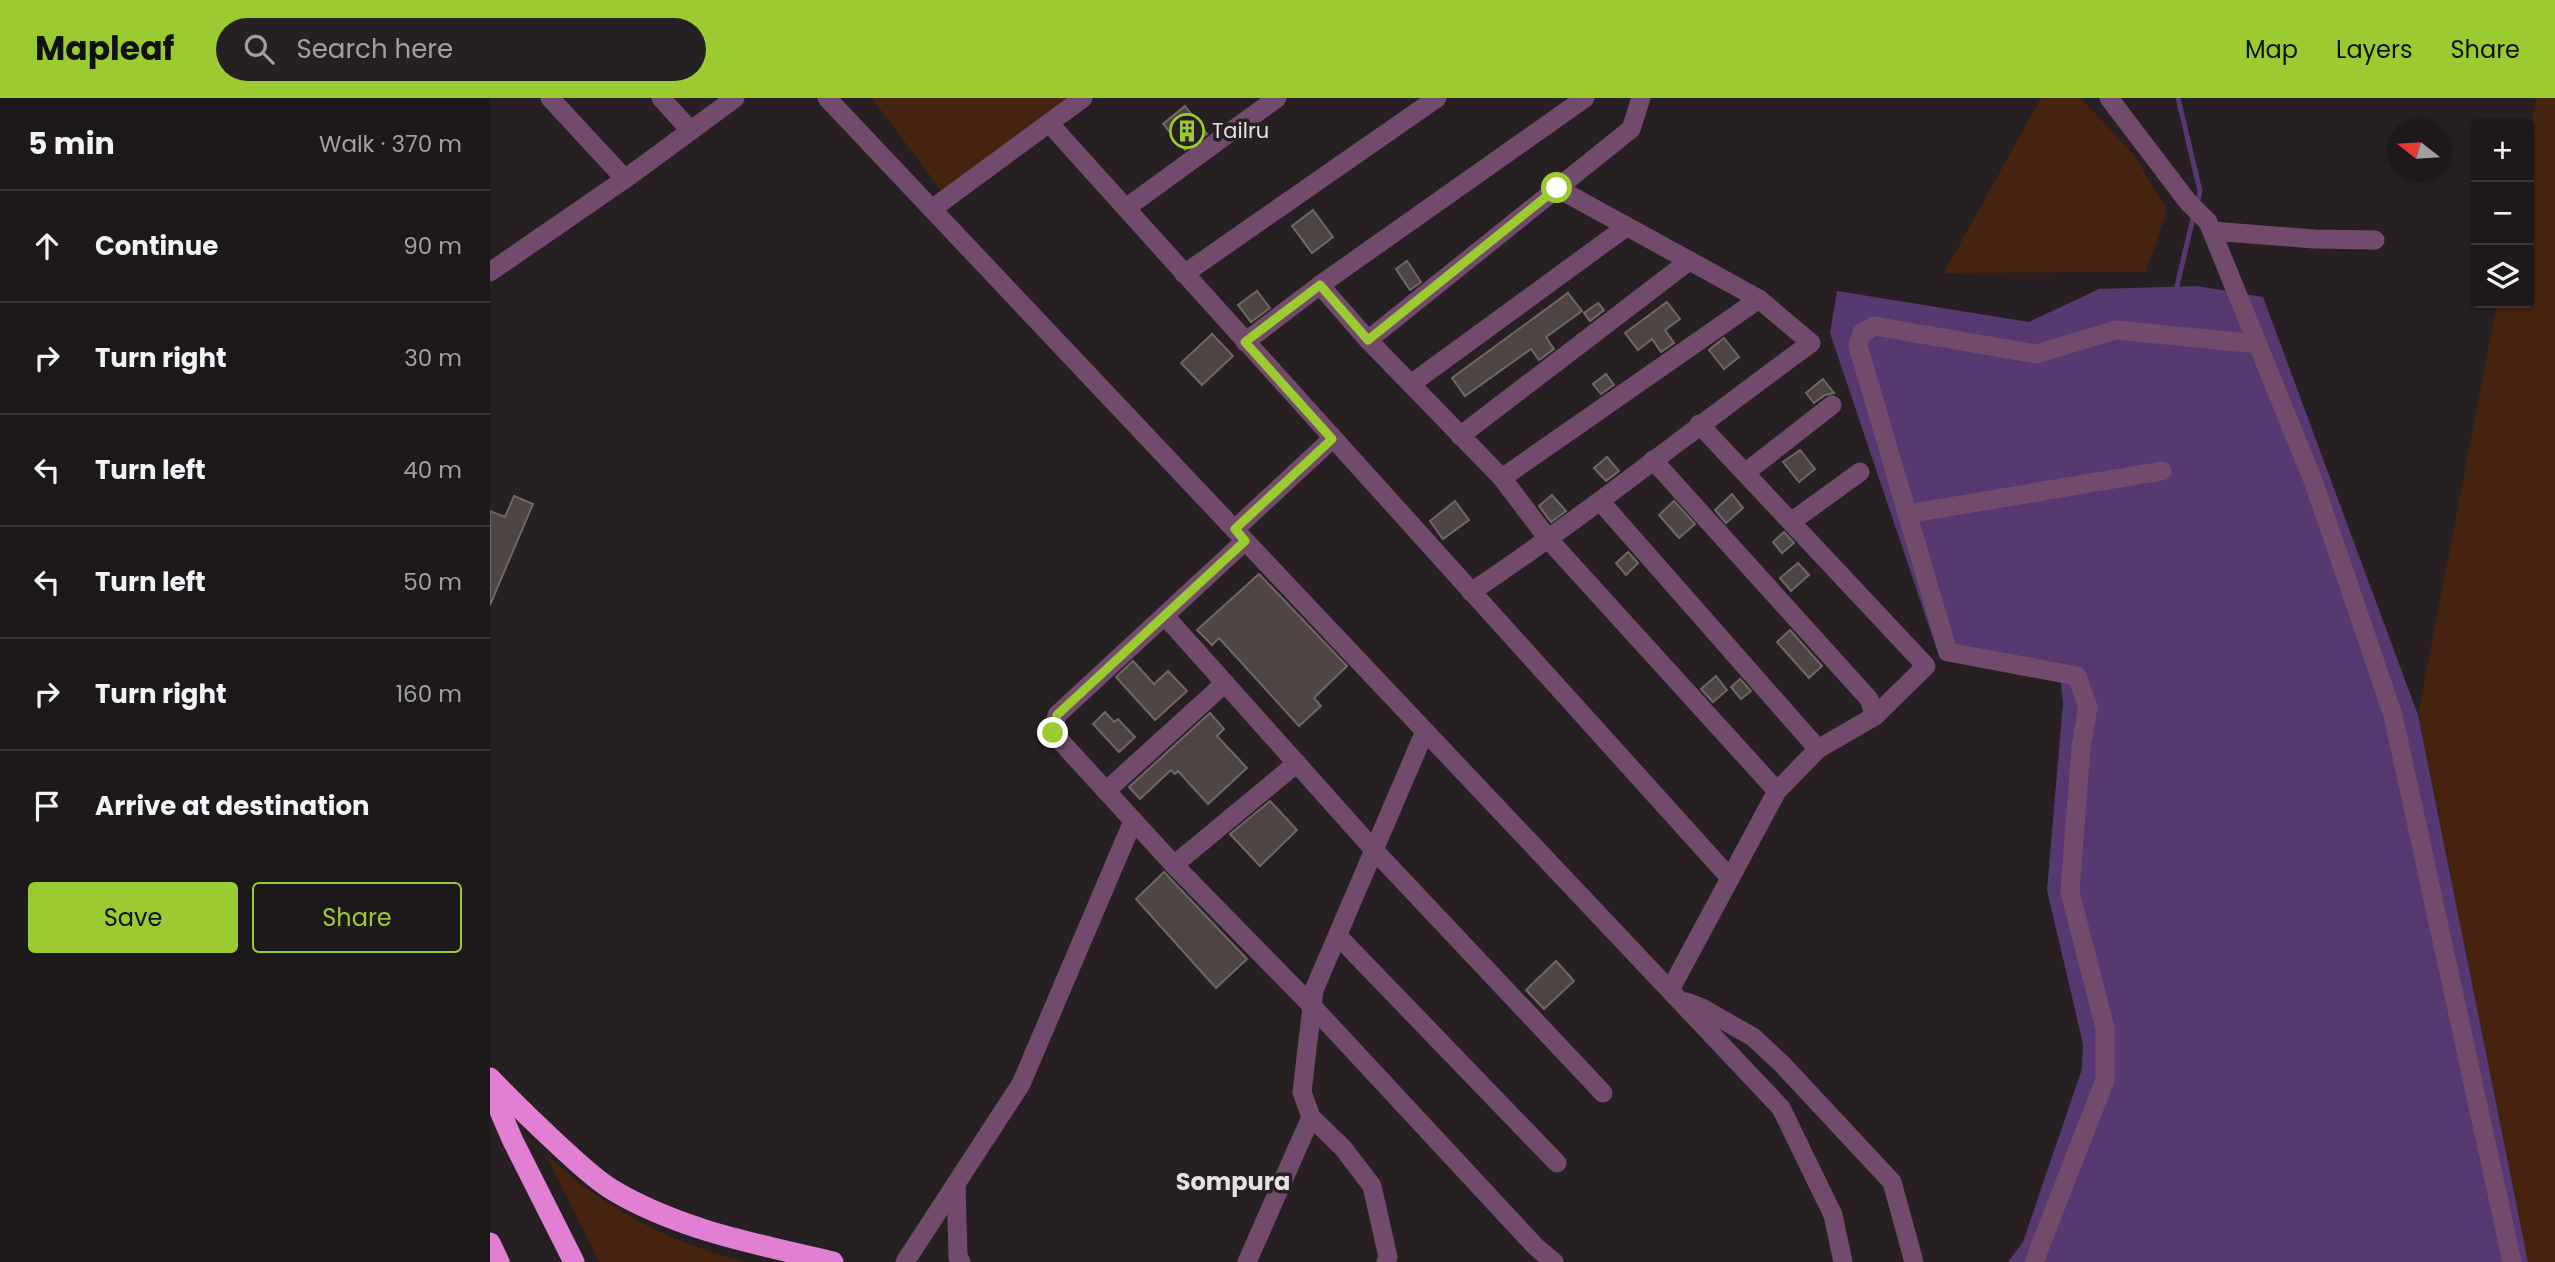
<!DOCTYPE html>
<html lang="en">
<head>
<meta charset="utf-8">
<style>
	body { margin:0; font-family:Poppins,sans-serif; background:#252123; color:#f1f3f6 }
	.controls { position:absolute; right:21px; top:21px; display:grid; overflow:hidden; border-radius:7px; box-shadow:0 2px 5px #0004 }
	.controls button { width:63px; height:63px; display:grid; place-items:center; padding:0; border:0; border-bottom:2px solid #3b3739; background:#1d181a; color:#f1f3f6; font:35px sans-serif }
	.compass { position:absolute; left:1897px; top:21px; width:63px; height:63px; border-radius:50%; background:#1d181a; box-shadow:0 2px 5px #0004; rotate:287deg }
	.stop { position:absolute; width:21px; height:21px; margin:-16px; border:5px solid #9cca31; border-radius:50%; background:#fff }
	.stop.end { background:#9cca31; border-color:#fff; box-shadow:0 2px 7px #0008 }
	.list { margin:0; padding:0; list-style:none }
	h2 { display:flex; justify-content:space-between; align-items:center; height:91px; margin:0; padding:0 28px; font-size:30px }
	h2 small { font-size:23px; font-weight:400; color:#a0a0a2 }
	.list li { display:grid; grid-template-columns:46px 1fr auto; gap:21px; align-items:center; box-sizing:border-box; height:112px; padding:0 28px; border-top:2px solid #3b3739 }
	.list b { display:block; font-size:26px; white-space:nowrap }
	.list em { font-size:23px; font-style:normal; color:#a0a0a2 }
	.actions { display:flex; gap:14px; padding:21px 28px }
	.actions a { flex:1; padding:16px 0; border:2px solid #9cca31; border-radius:7px; text-align:center; font-size:24px; color:#9cca31 }
	.actions .main { background:#9cca31; color:#111 }
	.icon { flex:none; width:38px; height:38px; fill:none; stroke:currentColor; stroke-width:2; stroke-linecap:round; stroke-linejoin:round }
	.map { position:relative; flex:none; width:2065px; height:1164px; overflow:hidden }
	header { display:flex; align-items:center; gap:42px; box-sizing:border-box; height:98px; padding:0 35px; background:#9cca31; color:#111 }
	header strong { font-size:33px }
	nav { display:flex; gap:38px; margin-inline-start:auto; font-size:24px }
	.search { width:490px; height:63px; background:#252123; display:flex; align-items:center; gap:18px; box-sizing:border-box; padding:0 24px; border-radius:38px; color:#a0a0a2; font-size:26px }
	main { display:flex }
	aside { flex:1; background:#1d181a }
	.map>svg:first-child { display:block }
	.green { fill:#46230e }
	.water { fill:#563970 }
	.lines { fill:none; stroke-linecap:round; stroke-linejoin:round }
	.stream { stroke:#563970; stroke-width:5 }
	.building { fill:#4c4544; stroke:#6f6665; stroke-width:2 }
	.minor { stroke:#724b6c; stroke-width:19 }
	.highway { stroke:#e180d2; stroke-width:21 }
	.route { stroke:#9cca31; stroke-width:9 }
	.labels { text-anchor:middle; stroke-width:7; stroke-linejoin:round; paint-order:stroke }
	.poi-label { font-size:21px; fill:#e5e0e1; stroke:#272022; text-anchor:start }
	.quarter-label { font-size:24px; font-weight:bold; fill:#e5e0e1; stroke:#272022 }
</style>
</head>
<body>
<header>
<strong>Mapleaf</strong>
<div class="search"><svg class="icon" aria-label="search" viewBox="0 0 24 24"><circle cx="10" cy="10" r="6"/><path d="M15 15l6 6"/></svg>Search here</div>
<nav><a>Map</a><a>Layers</a><a>Share</a></nav>
</header>
<main>
<aside>
<h2>5 min<small>Walk · 370 m</small></h2>
<ul class="list">
<li><svg class="icon" aria-label="ahead" viewBox="0 0 24 24"><path d="M12 20V5M6 11l6-6 6 6"/></svg><div><b>Continue</b></div><em>90 m</em></li>
<li><svg class="icon" aria-label="right" viewBox="0 0 24 24"><path d="M7 20v-9h11M14 6l5 5-5 5"/></svg><div><b>Turn right</b></div><em>30 m</em></li>
<li><svg class="icon" aria-label="left" viewBox="0 0 24 24"><path d="M17 20v-9H6M10 6l-5 5 5 5"/></svg><div><b>Turn left</b></div><em>40 m</em></li>
<li><svg class="icon" aria-label="left" viewBox="0 0 24 24"><path d="M17 20v-9H6M10 6l-5 5 5 5"/></svg><div><b>Turn left</b></div><em>50 m</em></li>
<li><svg class="icon" aria-label="right" viewBox="0 0 24 24"><path d="M7 20v-9h11M14 6l5 5-5 5"/></svg><div><b>Turn right</b></div><em>160 m</em></li>
<li><svg class="icon" aria-label="arrive" viewBox="0 0 24 24"><path d="M6 21V4h12l-3 4 3 4H6"/></svg><div><b>Arrive at destination</b></div></li>
</ul>
<div class="actions"><a class="main">Save</a><a>Share</a></div>
</aside>
<div class="map">
<svg width="2065" height="1164" viewBox="0 0 2065 1164">
	<rect width="100%" height="100%" fill="#272022"/>
	<g class="green">
		<path d="M382,0H579L454,96Z"/>
		<path d="M1551,0H1591L1644,57L1677,112L1656,174L1454,175Z"/>
		<path d="M2046,0H2065V1164H2038L1928,617L2007,205H2039V40Z"/>
		<path d="M56,1057C66,1065 75,1074 85,1082C137,1121 193,1149 256,1164H110Z"/>
	</g>
	<path class="water" d="M1707,188L1773,199L1928,617L2038,1164H1518L1533,1144L1592,971L1593,946L1557,792L1573,605L1570,576L1450,561L1340,235L1347,193L1539,224L1609,191Z"/>
	<g class="lines">
		<g class="stream">
			<path d="M1688,0L1710,93L1707,106"/>
			<path d="M1687,188L1704,116"/>
		</g>
	</g>
	<g class="building">
		<path d="M695,8L717,36L695,52L673,26Z"/>
		<path d="M823,112L843,139L822,155L802,128Z"/>
		<path d="M917,163L931,184L920,192L906,171Z"/>
		<path d="M767,193L780,210L761,224L748,207Z"/>
		<path d="M1078,195L1092,213L1056,239L1064,251L1049,262L1041,251L975,298L962,280Z"/>
		<path d="M1177,204L1190,221L1175,232L1184,245L1171,254L1162,241L1148,252L1135,235Z"/>
		<path d="M1108,205L1114,212L1100,223L1094,215Z"/>
		<path d="M722,236L743,258L712,287L691,265Z"/>
		<path d="M1234,240L1249,259L1234,271L1219,252Z"/>
		<path d="M1116,276L1124,287L1111,296L1103,286Z"/>
		<path d="M1333,281L1344,295L1335,297L1324,305L1316,295Z"/>
		<path d="M1310,352L1325,371L1309,384L1293,364Z"/>
		<path d="M1117,359L1129,373L1116,383L1104,370Z"/>
		<path d="M1242,396L1253,410L1236,425L1225,412Z"/>
		<path d="M1062,397L1076,413L1061,424L1049,408Z"/>
		<path d="M24,398L43,406L0,507V413L15,419Z"/>
		<path d="M965,403L979,422L953,441L940,423Z"/>
		<path d="M1184,403L1205,426L1189,440L1169,417Z"/>
		<path d="M1294,434L1304,445L1292,455L1283,444Z"/>
		<path d="M1138,454L1148,465L1136,477L1126,465Z"/>
		<path d="M1308,465L1319,477L1301,493L1290,480Z"/>
		<path d="M769,476L857,568L824,600L831,608L809,628L729,540L722,547L707,532Z"/>
		<path d="M1300,532L1332,568L1319,580L1287,544Z"/>
		<path d="M643,563L664,586L678,573L697,593L665,622L626,579Z"/>
		<path d="M1226,578L1237,592L1223,604L1211,591Z"/>
		<path d="M1250,581L1261,593L1251,601L1241,589Z"/>
		<path d="M615,614L624,624L628,621L645,639L629,654L603,626Z"/>
		<path d="M720,615L734,631L727,638L757,670L718,706L688,673L685,676L681,672L650,701L639,689Z"/>
		<path d="M780,703L807,732L770,768L740,736Z"/>
		<path d="M674,774L757,861L726,890L646,801Z"/>
		<path d="M1066,863L1084,883L1054,911L1036,892Z"/>
	</g>
	<g class="lines">
		<g class="minor">
			<path d="M60,0L135,81"/>
			<path d="M171,0L201,33"/>
			<path d="M337,0L1291,1010L1343,1117L1353,1164"/>
			<path d="M1619,0L1698,104L1718,124L1824,385L1903,617L2022,1164"/>
			<path d="M559,25L1240,780"/>
			<path d="M636,110L787,0"/>
			<path d="M442,111L593,0"/>
			<path d="M1722,133L1824,141L1885,142"/>
			<path d="M0,174L135,81L245,0"/>
			<path d="M694,176L947,0"/>
			<path d="M830,187L878,242L1012,380L1269,201"/>
			<path d="M878,242L1141,31L1151,0"/>
			<path d="M755,244L830,187L1095,0"/>
			<path d="M921,286L1136,129"/>
			<path d="M970,338L1199,163"/>
			<path d="M1163,362L1379,601L1385,618"/>
			<path d="M1255,375L1342,307"/>
			<path d="M1012,380L1059,442L1287,693"/>
			<path d="M1110,403L1328,651"/>
			<path d="M1417,416L1672,373"/>
			<path d="M1301,424L1370,374"/>
			<path d="M745,431L842,341"/>
			<path d="M755,443L567,617L563,635L684,767L807,665"/>
			<path d="M981,494C1098,416 1207,328 1321,245L1269,201L1067,90"/>
			<path d="M675,518L885,753L1113,995"/>
			<path d="M616,693L735,585"/>
			<path d="M684,767L823,909L1046,1149L1064,1164"/>
			<path d="M848,838L1067,1065"/>
			<path d="M1180,892L1287,693L1328,651L1385,618L1436,568L1209,326"/>
			<path d="M1196,904L1212,910L1263,939L1292,966L1402,1084L1424,1164"/>
			<path d="M466,1086L468,1159L471,1164"/>
			<path d="M415,1164L531,986L643,723"/>
			<path d="M757,1164L821,1019"/>
			<path d="M896,1164L898,1159L882,1088L853,1050L821,1019L812,994L824,892L935,633"/>
			<path d="M1544,1164L1615,982V930L1580,794L1591,649L1598,609L1587,578L1458,554L1368,248L1372,235L1384,228L1546,256L1626,232L1767,246"/>
		</g>
		<g class="highway">
			<path d="M0,980C25,1006 50,1030 76,1054C90,1067 105,1081 121,1091C189,1132 267,1146 343,1164"/>
			<path d="M0,990L23,1043L84,1164"/>
			<path d="M0,1145L9,1164"/>
		</g>
	</g>
	<g class="lines">
		<path class="route" d="M563,635L567,617L755,443L745,431L842,341L755,244L830,187L878,242L1067,90"/>
	</g>
	<defs>
		<g id="building-ring" transform="scale(1.75)"><circle r="9.5" fill="#272022" stroke="#9cca31" stroke-width="1.5"/><path d="M-4-6H4V6H1V3H-1V6H-4ZM-2.5-4.3h1.7v1.8h-1.7ZM.8-4.3h1.7v1.8H.8ZM-2.5-1h1.7V.8h-1.7ZM.8-1h1.7V.8H.8Z" fill="#9cca31"/></g>
	</defs>
	<g fill-rule="evenodd">
		<use href="#building-ring" x="697" y="33"/>
	</g>
	<g class="labels">
		<g class="poi-label">
			<text x="722" y="40">Tailru</text>
		</g>
		<g class="quarter-label">
			<text x="743" y="1092">Sompura</text>
		</g>
	</g>
</svg>
<div class="controls">
<button>+</button>
<button>−</button>
<button><svg class="icon" aria-label="layers" viewBox="0 0 24 24"><path d="M12 4l9 5-9 5-9-5zM3 14l9 5 9-5"/></svg></button>
</div>
<svg class="compass" viewBox="-18 -18 36 36"><path d="M0-13l5 13h-10z" fill="#e53935"/><path d="M0 13l5-13h-10z" fill="#a0a0a2"/></svg>
<div class="stop" style="left:1067px;top:90px"></div>
<div class="stop end" style="left:563px;top:635px"></div>
</div>
</main>
</body>
</html>
